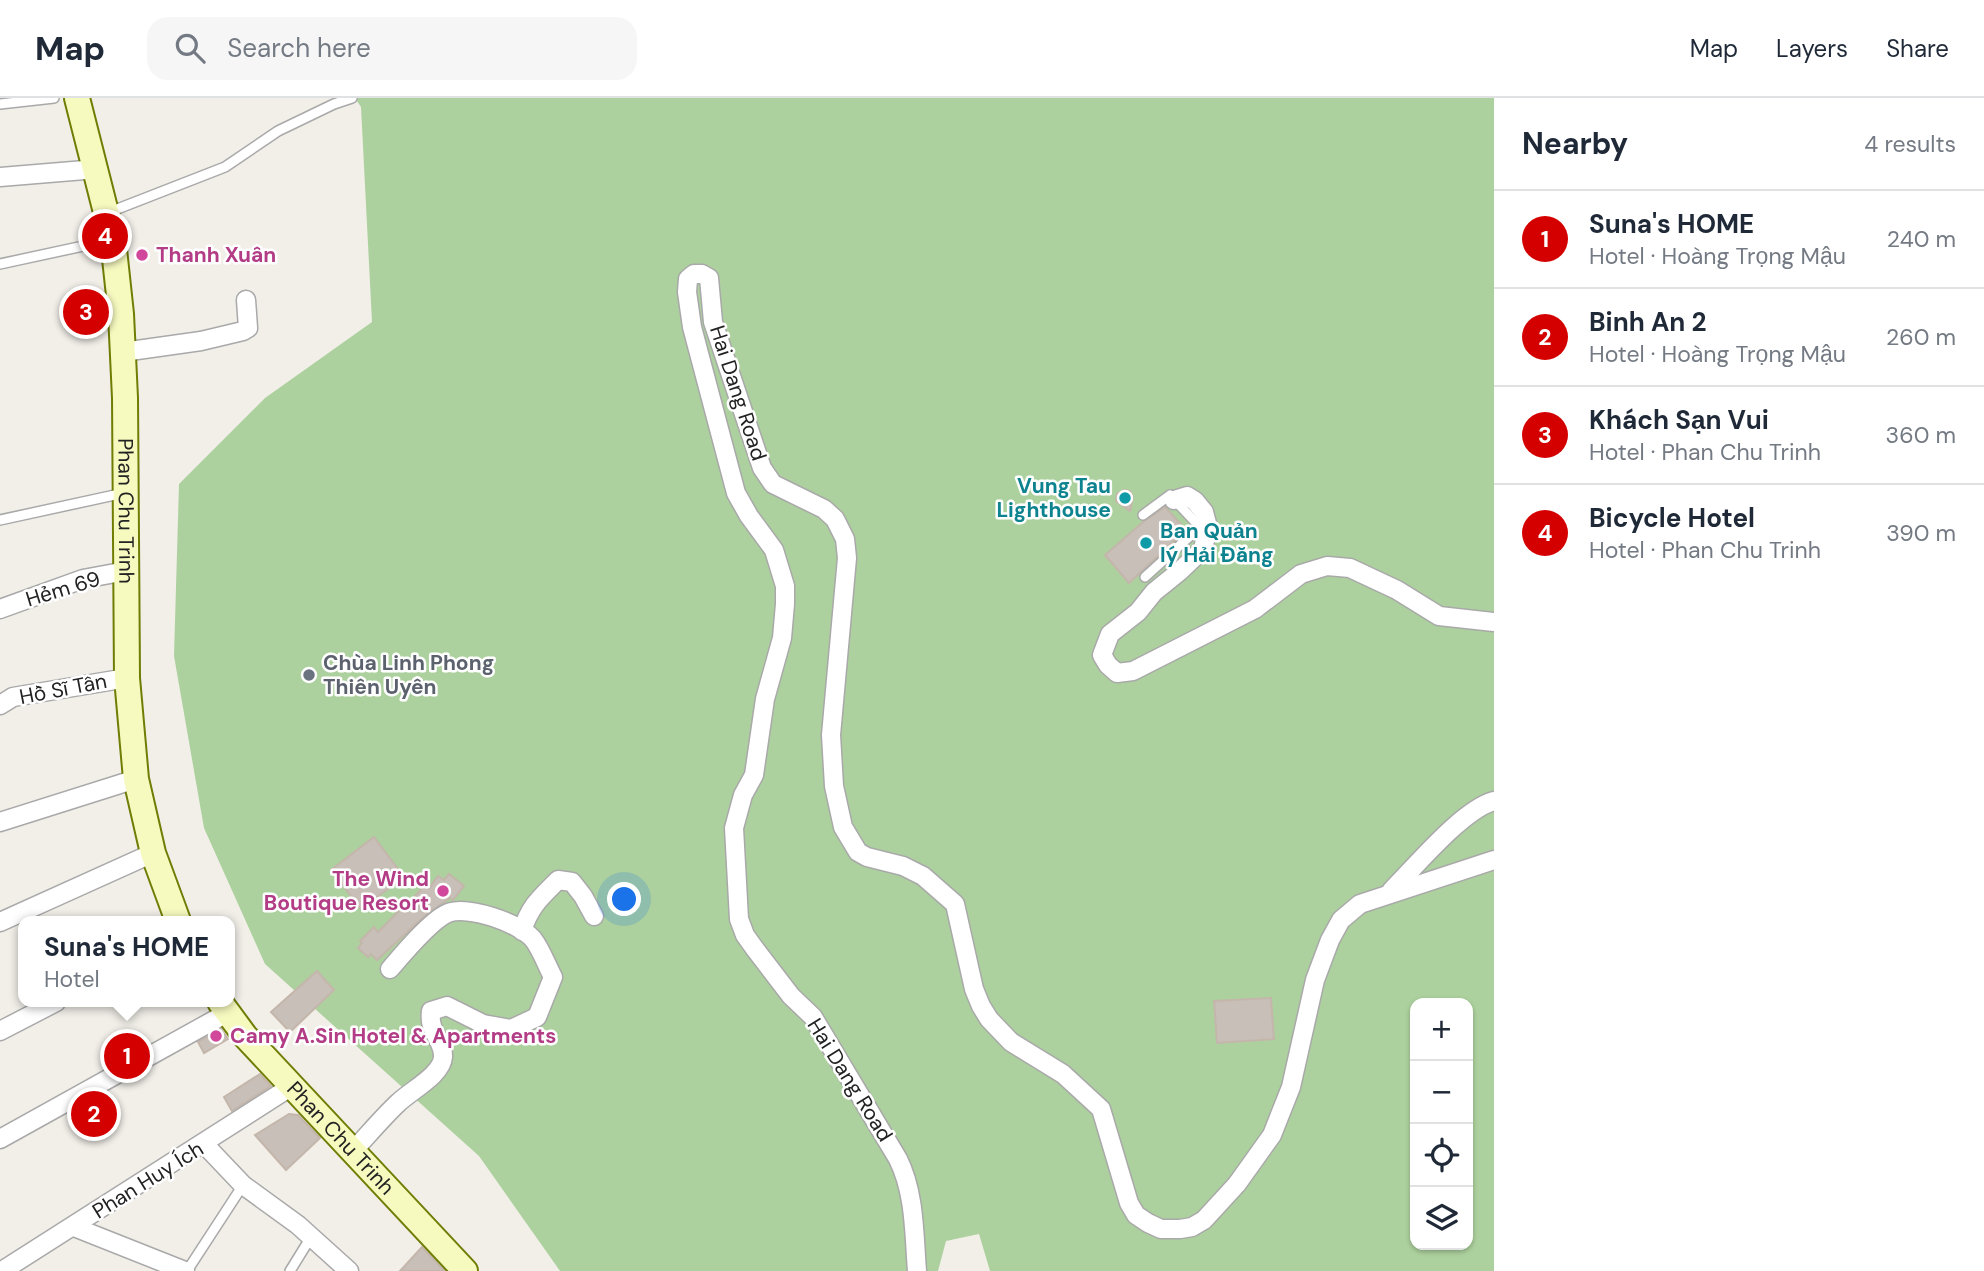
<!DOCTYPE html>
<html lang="en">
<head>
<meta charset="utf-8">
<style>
	body { margin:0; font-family:"DM Sans",sans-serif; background:#f6f6f7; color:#1f2937 }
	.controls { position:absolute; right:21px; bottom:21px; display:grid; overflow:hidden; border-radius:14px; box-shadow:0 2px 5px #0004 }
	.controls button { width:63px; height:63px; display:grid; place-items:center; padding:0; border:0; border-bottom:2px solid #e0e1e3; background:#fff; color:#1f2937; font:35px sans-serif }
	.you { position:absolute; left:625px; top:802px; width:24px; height:24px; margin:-18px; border:5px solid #fff; border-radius:50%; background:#1a73e8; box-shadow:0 0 0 10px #1a73e833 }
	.badge { display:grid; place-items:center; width:46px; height:46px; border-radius:50%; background:#d40000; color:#fff; font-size:23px; font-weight:700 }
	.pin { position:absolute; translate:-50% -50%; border:4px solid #fff; box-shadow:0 2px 7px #0006 }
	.popup { position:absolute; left:18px; top:818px; width:217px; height:91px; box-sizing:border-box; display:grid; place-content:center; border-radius:14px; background:#fff; filter:drop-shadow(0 2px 5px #0005); font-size:23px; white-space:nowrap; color:#747a83 }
	.popup b { font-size:26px; color:#1f2937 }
	.popup::after { content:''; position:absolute; left:50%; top:100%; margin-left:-14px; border:14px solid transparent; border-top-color:#fff }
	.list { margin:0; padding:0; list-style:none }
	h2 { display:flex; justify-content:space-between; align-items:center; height:91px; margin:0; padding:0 28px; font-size:30px }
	h2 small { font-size:23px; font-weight:400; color:#747a83 }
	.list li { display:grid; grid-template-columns:46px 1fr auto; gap:21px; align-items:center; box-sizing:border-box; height:98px; padding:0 28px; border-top:2px solid #e0e1e3 }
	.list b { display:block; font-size:26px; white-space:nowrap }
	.list p { margin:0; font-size:23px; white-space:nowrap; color:#747a83 }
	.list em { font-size:23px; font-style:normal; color:#747a83 }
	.icon { flex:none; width:38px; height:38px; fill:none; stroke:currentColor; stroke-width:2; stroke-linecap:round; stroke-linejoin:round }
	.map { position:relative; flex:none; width:1494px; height:1173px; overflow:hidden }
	header { display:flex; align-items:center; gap:42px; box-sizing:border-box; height:98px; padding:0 35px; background:#fff; border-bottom:2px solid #e0e1e3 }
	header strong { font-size:33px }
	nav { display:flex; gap:38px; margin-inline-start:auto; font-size:24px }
	.search { width:490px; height:63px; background:#f6f6f7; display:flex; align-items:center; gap:18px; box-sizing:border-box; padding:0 24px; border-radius:21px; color:#747a83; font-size:26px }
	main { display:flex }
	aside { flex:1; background:#fff }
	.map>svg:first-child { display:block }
	.forest { fill:#add19e; fill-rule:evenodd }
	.building { fill:#c7bfb8; stroke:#c4b6ab; stroke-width:2 }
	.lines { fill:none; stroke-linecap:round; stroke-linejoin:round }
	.lane-casing { stroke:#a9a9a9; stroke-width:12 }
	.street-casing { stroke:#a9a9a9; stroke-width:21 }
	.secondary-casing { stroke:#707d05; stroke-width:28 }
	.lane { stroke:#fff; stroke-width:9 }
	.street { stroke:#fff; stroke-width:18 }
	.secondary { stroke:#f7fabf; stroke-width:24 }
	.hotel-dot { fill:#d1479c; stroke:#fff; stroke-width:2.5 }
	.culture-dot { fill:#0f9aa8; stroke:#fff; stroke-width:2.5 }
	.worship-dot { fill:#6b7280; stroke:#fff; stroke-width:2.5 }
	.labels { text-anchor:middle; stroke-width:5; stroke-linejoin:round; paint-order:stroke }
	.hotel-label { font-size:21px; font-weight:bold; fill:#b23c85; stroke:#fff; text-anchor:start }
	.street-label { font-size:21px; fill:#222; stroke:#fff }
	.culture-label { font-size:21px; font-weight:bold; fill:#0d838f; stroke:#fff; text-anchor:end }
	.worship-label { font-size:21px; font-weight:bold; fill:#5b616d; stroke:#fff; text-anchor:start }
</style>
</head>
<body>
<header>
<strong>Map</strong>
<div class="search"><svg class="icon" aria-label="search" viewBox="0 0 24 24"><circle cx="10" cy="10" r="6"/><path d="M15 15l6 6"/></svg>Search here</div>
<nav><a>Map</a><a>Layers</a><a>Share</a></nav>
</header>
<main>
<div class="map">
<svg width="1494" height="1173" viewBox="0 0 1494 1173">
	<rect width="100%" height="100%" fill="#f2efe9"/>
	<path class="forest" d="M355,0H1494V1173H990L979,1136L946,1143L938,1173H560L479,1058L265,866L204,730L174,558L179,386L265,300L372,224L361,9ZM1415,905H1468V1147H1415Z"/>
	<g class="building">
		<path d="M1124,392L1130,393L1133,399L1130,413L1116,403L1117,396Z"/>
		<path d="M1165,409L1186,432L1129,485L1105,457L1143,424Z"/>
		<path d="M374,739L404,779L361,811L331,772Z"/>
		<path d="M449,776L464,788L453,802L450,800L427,816L377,862L371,856L368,859L358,850L362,845L360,843L374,829L378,834L406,806L407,807L425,787L429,790L438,778L444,782Z"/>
		<path d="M317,873L334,892L290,934L271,914Z"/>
		<path d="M1271,900L1274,941L1217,945L1214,903Z"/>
		<path d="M221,931L228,941L204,955L198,944Z"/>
		<path d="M260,976L271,988L232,1013L224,999Z"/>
		<path d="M289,1016L298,1017L320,1040L286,1072L255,1037Z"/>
		<path d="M422,1149L445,1173H400Z"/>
	</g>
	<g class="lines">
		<g class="lane-casing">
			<g id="lane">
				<path d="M0,6L54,0"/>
				<path d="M107,115L225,69L278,33L334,6L352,0"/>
				<path d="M0,166L111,142"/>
				<path d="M1143,417L1170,397L1200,429L1145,479"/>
				<path d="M0,422L124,395"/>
				<path d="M187,1173L243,1087"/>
				<path d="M290,1173L311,1139"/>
			</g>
		</g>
		<g class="street-casing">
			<g id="street">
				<path d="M0,79L97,71"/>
				<path d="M123,254L201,243L243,233L248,230L246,202"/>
				<path d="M1174,402L1187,398L1195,403L1204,414L1208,429L1203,451L1180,473L1154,494L1138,514L1110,536L1102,557L1108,567L1117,575L1133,573L1255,511L1301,476L1327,468L1350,470L1397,492L1439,518L1494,524"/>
				<path d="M0,511L83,481L126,473"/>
				<path d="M0,607L13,599L127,580"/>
				<path d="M0,724L136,681"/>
				<path d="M1391,793C1415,769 1463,711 1494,703"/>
				<path d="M0,824L153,755"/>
				<path d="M522,833C530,808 540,800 558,782L572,784L583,798L594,818"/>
				<path d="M0,933L56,904"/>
				<path d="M0,1041L227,915"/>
				<path d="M204,1046L243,1087L298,1127L349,1173"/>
				<path d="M353,1053C368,1037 382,1020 398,1005C410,993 442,977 443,959C444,942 428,935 431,913L447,908L483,926L511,931L537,919L553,879C547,868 541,851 533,841C519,825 468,807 448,815C431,822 402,857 390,871"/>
				<path d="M74,1129L185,1173"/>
				<path d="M2,1173L292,988"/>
				<path d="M917,1173C914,1136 915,1095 898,1061L813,919L791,898L755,851L745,837L739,821L734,730L743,697L754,677L765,601L782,540L785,506V488L774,452L749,418L736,395L692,229L687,194L688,181L694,176H702L709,180L713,224L762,370L773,386L824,411L835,421L845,441L847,460L831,637L834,688L843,729L858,754L867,759L903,768L923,778L955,806L974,891L981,908L989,921L1011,944L1063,976L1101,1011L1129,1105L1136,1117L1148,1125L1161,1131H1180L1192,1129L1204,1122L1237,1086L1272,1037L1291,989L1315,882L1330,842L1341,822L1360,806L1494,762"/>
			</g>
		</g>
		<g class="secondary-casing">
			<g id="secondary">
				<path id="s1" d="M77,0L113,142L121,216L125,300L127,580L136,681L153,755L178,823"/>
				<path id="s2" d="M220,904L245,938L465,1173"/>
			</g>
		</g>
		<use href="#lane" class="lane"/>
		<use href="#street" class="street"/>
		<use href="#secondary" class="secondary"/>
	</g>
	<g class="hotel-dot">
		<circle cx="142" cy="157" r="7"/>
		<circle cx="443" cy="793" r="7"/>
		<circle cx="216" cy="938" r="7"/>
	</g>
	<g class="culture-dot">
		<circle cx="1125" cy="400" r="7"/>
		<circle cx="1146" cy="445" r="7"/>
	</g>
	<circle class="worship-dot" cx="309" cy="577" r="7"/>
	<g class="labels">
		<g class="hotel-label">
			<text x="156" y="164">Thanh Xuân</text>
			<text x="429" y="788" text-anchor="end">The Wind<tspan x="429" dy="24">Boutique Resort</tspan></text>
			<text x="230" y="945">Camy A.Sin Hotel &amp; Apartments</text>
		</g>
		<g class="street-label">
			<text transform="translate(738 295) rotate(72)" y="7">Hai Dang Road</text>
			<text dy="7" stroke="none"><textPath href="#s1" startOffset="418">Phan Chu Trinh</textPath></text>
			<text transform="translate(63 491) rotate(-17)" y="7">Hẻm 69</text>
			<text transform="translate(63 591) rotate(-11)" y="7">Hồ Sĩ Tân</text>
			<text transform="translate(850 982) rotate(58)" y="7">Hai Dang Road</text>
			<text dy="7" stroke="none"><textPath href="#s2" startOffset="182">Phan Chu Trinh</textPath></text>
			<text transform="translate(148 1082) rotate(-32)" y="7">Phan Huy Ích</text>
		</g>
		<g class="culture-label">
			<text x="1111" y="395">Vung Tau<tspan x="1111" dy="24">Lighthouse</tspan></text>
			<text x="1160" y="440" text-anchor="start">Ban Quản<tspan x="1160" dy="24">lý Hải Đăng</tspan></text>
		</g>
		<g class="worship-label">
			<text x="323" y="572">Chùa Linh Phong<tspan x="323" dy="24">Thiên Uyên</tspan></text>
		</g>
	</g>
</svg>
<div class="controls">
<button>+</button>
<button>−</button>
<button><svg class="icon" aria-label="locate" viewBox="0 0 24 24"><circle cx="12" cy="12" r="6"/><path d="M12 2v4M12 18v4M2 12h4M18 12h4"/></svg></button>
<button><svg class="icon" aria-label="layers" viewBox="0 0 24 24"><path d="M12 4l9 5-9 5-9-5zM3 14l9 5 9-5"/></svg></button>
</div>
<div class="you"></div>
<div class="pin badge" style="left:127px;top:958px">1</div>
<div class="popup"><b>Suna's HOME</b>Hotel</div>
<div class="pin badge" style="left:94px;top:1016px">2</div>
<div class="pin badge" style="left:86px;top:214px">3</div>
<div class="pin badge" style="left:105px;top:138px">4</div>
</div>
<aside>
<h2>Nearby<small>4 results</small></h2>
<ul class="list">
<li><span class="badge">1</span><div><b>Suna's HOME</b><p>Hotel · Hoàng Trọng Mậu</p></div><em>240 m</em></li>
<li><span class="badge">2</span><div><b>Binh An 2</b><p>Hotel · Hoàng Trọng Mậu</p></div><em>260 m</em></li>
<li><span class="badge">3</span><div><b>Khách Sạn Vui</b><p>Hotel · Phan Chu Trinh</p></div><em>360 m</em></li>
<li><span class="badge">4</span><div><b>Bicycle Hotel</b><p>Hotel · Phan Chu Trinh</p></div><em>390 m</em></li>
</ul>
</aside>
</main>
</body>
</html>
